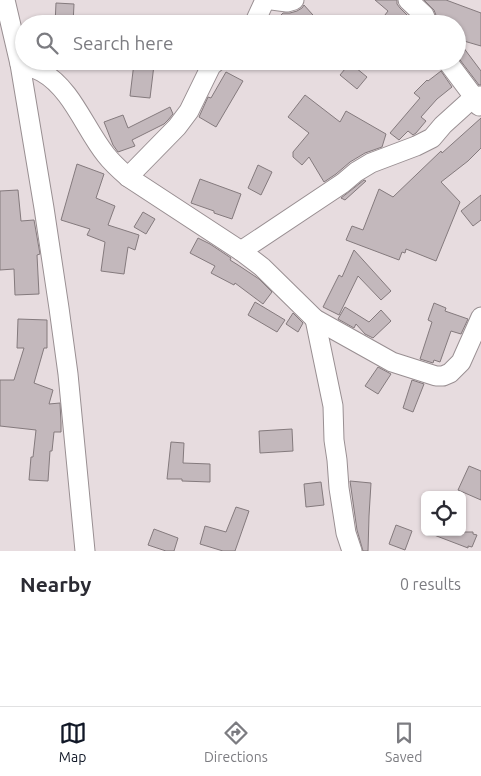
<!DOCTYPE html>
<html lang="en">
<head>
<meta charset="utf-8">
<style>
	body { margin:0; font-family:Ubuntu,sans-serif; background:#f7f7f7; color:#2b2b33 }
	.controls { position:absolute; right:15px; bottom:15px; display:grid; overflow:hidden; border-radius:8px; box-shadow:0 1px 4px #0004 }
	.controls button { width:45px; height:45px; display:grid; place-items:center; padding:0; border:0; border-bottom:1px solid #e1e1e2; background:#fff; color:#2b2b33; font:25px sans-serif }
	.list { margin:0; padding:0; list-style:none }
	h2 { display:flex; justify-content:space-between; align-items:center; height:65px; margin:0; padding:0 20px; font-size:21px }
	h2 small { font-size:16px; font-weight:400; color:#7c7c81 }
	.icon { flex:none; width:28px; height:28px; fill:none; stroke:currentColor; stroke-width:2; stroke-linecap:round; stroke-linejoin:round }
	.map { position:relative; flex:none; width:481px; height:551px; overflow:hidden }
	.search { position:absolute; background:#fff; box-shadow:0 1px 4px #0004; left:15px; right:15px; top:15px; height:55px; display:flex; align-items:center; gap:12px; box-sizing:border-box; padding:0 18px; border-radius:28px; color:#7c7c81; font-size:19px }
	.sheet { height:155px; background:#fff }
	nav { display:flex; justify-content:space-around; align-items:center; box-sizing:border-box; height:70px; border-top:1px solid #e1e1e2; background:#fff; font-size:14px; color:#7c7c81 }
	nav a { display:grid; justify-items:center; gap:2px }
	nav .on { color:#111827 }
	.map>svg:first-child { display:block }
	.building { fill:#c3b8bc; stroke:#847a7d }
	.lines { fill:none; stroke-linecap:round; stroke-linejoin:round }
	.street-casing { stroke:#998f92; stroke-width:21 }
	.street { stroke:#fff; stroke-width:19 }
</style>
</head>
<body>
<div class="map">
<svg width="481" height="551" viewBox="0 0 481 551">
	<rect width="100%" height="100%" fill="#e7dcdf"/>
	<g class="building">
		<path d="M375,0H397V4L400,8L416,24H378L388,11Z"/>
		<path d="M424,0H446L481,13V46L457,39V24H438L437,18L434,10Z"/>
		<path d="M56,3L74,4L73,24H55Z"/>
		<path d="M304,5L321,24H272L283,13H290L297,11L302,8Z"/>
		<path d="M457,39L481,71V85H479L457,56Z"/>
		<path d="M134,63L154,65L150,98L130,96Z"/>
		<path d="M350,63L367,77L357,89L340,75Z"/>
		<path d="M441,71L452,87L437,99L421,117L426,121L416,133L413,135L408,131L399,140L390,133L420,98L414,93L427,80L428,81Z"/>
		<path d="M226,72L243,81L216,127L199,117L208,97L211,98Z"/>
		<path d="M305,95L340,122L346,111L386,134L382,147L365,153L350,162L336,174L324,182L309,157L302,165L293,157V152L309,133L288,117Z"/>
		<path d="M170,107L173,114L168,120L164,124L132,140L135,146L118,152L113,145L104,122L123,115L128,128Z"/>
		<path d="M481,118V148L468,161L441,182L460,202L436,261L406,249L405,253L402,252L399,260L346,240L352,226L363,230L379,189L393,197L441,151L442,153Z"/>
		<path d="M77,164L104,174L96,198L115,206L108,225L139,235L135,250L128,247L124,274L101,271L105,242L87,235L90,229L61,220Z"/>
		<path d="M258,165L272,172L261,195L248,188Z"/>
		<path d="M200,179L241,194L232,219L214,213V211L191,203Z"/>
		<path d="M364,180L366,181L345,200L341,198Z"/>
		<path d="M18,190L21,221L34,220L40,254L37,255L39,294L15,295L14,269L0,270V191Z"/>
		<path d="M481,195V220L473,226L461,211Z"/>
		<path d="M143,212L155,219L146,234L134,227Z"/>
		<path d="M198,238L210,244L231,258L230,260L238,265L259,279L272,292L263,304L235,283L234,285L211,273L215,266L190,253Z"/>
		<path d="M354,250L391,291L381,300L358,276L339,315L323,307L339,275L342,277Z"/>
		<path d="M255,302L285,320L277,332L248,315Z"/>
		<path d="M434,303L446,308L445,311L468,319L461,334L451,331L440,362L434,360L433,363L420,359L432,322L428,320Z"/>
		<path d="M345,307L369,322L381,310L391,321L373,338L365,334L356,324L354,328L338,319Z"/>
		<path d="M293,313L303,323L298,332L286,324Z"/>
		<path d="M18,319L47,320V348H44L34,383L53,390L49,404L60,403L61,423V432H54L52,451H50L48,481L29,480L31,457H33L36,430L0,426V380H14L24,348H17Z"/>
		<path d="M378,367L391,374L378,394L365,386Z"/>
		<path d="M412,380L424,384L413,412L403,408Z"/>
		<path d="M292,429L293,451L260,453L259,431Z"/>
		<path d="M171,442L184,443L183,463L210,464V482L182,481V479H167Z"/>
		<path d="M469,466L481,471V500L458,490Z"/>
		<path d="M350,481L371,483L369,516L368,551H363L357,530Z"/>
		<path d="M321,482L324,505L306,507L304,484Z"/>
		<path d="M236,507L249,511L235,551H223L200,544L205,526L226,532Z"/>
		<path d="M396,525L412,531L405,550L389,544Z"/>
		<path d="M154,529L178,538L174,551H166L148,545Z"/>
		<path d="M430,532H473V534L477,535L472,547L468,546V548L434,535L429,533Z"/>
	</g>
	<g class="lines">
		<g class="street-casing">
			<g id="street">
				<path d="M5,0L20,64L44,208L59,308L68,374L85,551"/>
				<path d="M272,0L287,2L294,0"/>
				<path d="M408,0L424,15L427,22V24"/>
				<path d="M254,24L265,0"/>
				<path d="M447,61L474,97L479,106"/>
				<path d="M20,64C28,66 35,68 42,72C72,89 85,129 106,155C113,164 120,170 128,177L241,251L262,267L315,319L392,362L436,376H443L450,373L461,362L481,317"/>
				<path d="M128,177L177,127L189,111L211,66L217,61"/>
				<path d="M241,251L343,183L356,172L371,163L416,146L432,138L443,125L474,97L481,96"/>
				<path d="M315,319L333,406L334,440L337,460L339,488L346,533L352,551"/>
			</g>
		</g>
		<use href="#street" class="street"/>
	</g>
</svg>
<div class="controls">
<button><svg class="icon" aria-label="locate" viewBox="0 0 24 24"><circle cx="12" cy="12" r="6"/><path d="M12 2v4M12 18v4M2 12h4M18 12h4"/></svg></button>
</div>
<div class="search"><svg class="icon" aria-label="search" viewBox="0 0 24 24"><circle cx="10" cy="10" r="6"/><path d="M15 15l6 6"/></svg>Search here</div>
</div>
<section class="sheet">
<h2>Nearby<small>0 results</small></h2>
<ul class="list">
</ul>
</section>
<nav>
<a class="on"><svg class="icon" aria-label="map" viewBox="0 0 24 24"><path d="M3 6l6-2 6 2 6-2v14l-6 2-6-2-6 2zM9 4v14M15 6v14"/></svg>Map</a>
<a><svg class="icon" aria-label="directions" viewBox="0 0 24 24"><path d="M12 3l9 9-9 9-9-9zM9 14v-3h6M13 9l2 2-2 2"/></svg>Directions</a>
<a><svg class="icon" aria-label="saved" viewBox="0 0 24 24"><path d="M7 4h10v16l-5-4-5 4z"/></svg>Saved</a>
</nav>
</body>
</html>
